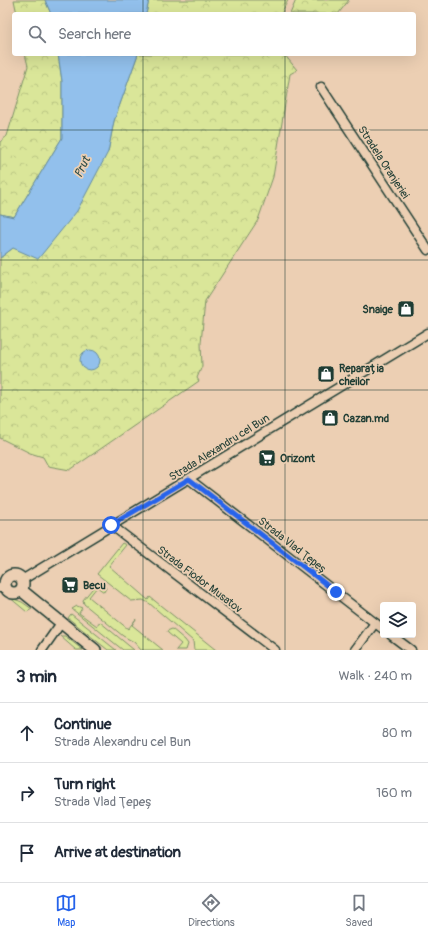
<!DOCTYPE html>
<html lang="en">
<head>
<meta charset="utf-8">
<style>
	body { margin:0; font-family:Pangolin,sans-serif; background:#f2f2f3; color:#1f2937 }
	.controls { position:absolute; right:12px; bottom:12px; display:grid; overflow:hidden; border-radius:4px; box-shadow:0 4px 16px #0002 }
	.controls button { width:36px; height:36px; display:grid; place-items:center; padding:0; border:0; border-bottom:1px solid #e0e1e3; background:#fff; color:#1f2937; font:20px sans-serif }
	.stop { position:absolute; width:12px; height:12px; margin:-9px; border:3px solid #2563eb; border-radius:50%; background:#fff }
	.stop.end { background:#2563eb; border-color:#fff; box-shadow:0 1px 4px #0008 }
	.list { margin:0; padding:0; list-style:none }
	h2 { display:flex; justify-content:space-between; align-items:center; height:52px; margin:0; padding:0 16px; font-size:17px }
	h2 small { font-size:13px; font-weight:400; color:#747a83 }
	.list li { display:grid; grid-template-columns:26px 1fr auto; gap:12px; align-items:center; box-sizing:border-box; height:60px; padding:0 16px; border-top:1px solid #e0e1e3 }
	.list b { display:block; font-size:15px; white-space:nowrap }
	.list p { margin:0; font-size:13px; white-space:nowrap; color:#747a83 }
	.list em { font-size:13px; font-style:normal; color:#747a83 }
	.icon { flex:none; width:22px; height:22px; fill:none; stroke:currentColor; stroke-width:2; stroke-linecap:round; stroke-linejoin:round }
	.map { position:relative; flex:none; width:428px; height:650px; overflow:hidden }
	.search { position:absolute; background:#fff; box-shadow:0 4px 16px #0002; left:12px; right:12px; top:12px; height:44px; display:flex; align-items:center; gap:10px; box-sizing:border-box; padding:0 14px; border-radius:4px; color:#747a83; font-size:15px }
	.sheet { height:232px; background:#fff }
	nav { display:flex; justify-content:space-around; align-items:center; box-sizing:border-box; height:56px; border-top:1px solid #e0e1e3; background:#fff; font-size:11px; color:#747a83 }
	nav a { display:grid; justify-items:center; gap:2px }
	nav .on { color:#2563eb }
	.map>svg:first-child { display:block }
	.green { fill:#dae699; stroke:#7c9266 }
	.forest { fill:url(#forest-crowns); stroke:#7c9266 }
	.water { fill:#92c0ec; stroke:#648ca2 }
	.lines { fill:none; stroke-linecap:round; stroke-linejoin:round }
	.minor-casing { stroke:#1f3d34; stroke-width:11 }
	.secondary-casing { stroke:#1f3d34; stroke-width:14 }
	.minor { stroke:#eccfb3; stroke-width:8 }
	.secondary { stroke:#eccfb3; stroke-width:11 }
	.route { stroke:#2563eb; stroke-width:5 }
	.grid { fill:none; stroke:#1f3d34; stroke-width:1; stroke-opacity:0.55 }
	.labels { text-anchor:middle; stroke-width:3.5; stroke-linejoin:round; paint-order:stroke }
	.street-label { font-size:11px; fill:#1f3d34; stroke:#eccfb3 }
	.poi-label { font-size:11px; font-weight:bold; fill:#1f3d34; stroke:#eccfb3; text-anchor:start }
	.water-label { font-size:12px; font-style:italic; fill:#2a4a46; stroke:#eccfb3 }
</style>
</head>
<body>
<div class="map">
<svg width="428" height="650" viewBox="0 0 428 650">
	<defs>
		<pattern id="forest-crowns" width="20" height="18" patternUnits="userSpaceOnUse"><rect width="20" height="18" fill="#dae699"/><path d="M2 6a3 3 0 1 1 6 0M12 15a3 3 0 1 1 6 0" fill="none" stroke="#bbc684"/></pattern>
	</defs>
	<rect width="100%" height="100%" fill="#eccfb3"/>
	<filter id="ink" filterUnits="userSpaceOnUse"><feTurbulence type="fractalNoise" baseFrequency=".025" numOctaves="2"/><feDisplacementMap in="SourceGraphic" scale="8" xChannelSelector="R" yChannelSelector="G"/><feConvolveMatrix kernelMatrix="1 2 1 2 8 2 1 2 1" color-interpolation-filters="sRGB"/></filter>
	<g filter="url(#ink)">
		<g class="green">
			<path d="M122,543L126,545L109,566L148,600L150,597L216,650H194L193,641L149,603L143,600L131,601L97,574Z"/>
			<path d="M97,583L101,584L106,588L104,592L97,587L89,597L128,629L136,619L132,625L163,650H141L134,642L123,636L84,604L83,600Z"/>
			<path d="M9,597L22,602L32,609L27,612Z"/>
			<path d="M77,606L82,608L79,613L97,626L100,622L134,650H123L72,609Z"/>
			<path d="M71,614L116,650H108L68,618Z"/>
			<path d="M172,629L185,640L188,644L186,650H176L181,644L168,633L167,631Z"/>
			<path d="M60,636H65L83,650H76Z"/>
		</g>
		<g class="forest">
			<path d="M14,0H45L51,14H17Z"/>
			<path d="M149,0H288L281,14H146Z"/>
			<path d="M296,0H349L338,14H290Z"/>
			<path d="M25,54H58L62,81V138L14,217L0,214V142L7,136L28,66Z"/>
			<path d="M138,54H284L297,70L290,74L273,177L258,220L205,301L201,343L202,366L197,378L199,381L70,470L48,466L43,457L30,453L0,438V258L13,248L108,152L114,121Z"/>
		</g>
		<g class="water">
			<path d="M45,0H149L146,14H51Z"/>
			<path d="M58,54H138L114,121L108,152L77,211L38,259L13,248L0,258V214L14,217L62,138V81Z"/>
			<circle cx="90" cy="360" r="10"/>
		</g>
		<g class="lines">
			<g class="minor-casing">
				<g id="minor">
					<path d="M321,87L428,250"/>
					<path d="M189,479L383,629"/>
					<path d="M111,525L275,650"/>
					<path d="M22,580L428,333"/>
					<path d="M0,588L5,587"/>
					<path d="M391,635L411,650"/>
					<path d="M42,650L61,623"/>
					<path d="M355,650L375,623"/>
				</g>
			</g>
			<g class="secondary-casing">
				<g id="secondary">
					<circle cx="14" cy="584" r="9"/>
					<path d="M21,590L95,650"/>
				</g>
			</g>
			<use href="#minor" class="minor"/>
			<use href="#secondary" class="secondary"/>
		</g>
	</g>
	<g class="lines" filter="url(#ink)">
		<path class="route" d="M111,525L189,479L336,592"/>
	</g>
	<path class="grid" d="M143,0V14M285,0V14M143,54V650M285,54V650M0,130H428M0,260H428M0,390H428M0,520H428"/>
	<defs>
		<g id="shop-square" transform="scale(0.9)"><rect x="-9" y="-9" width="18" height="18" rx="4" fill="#1f3d34" stroke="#eccfb3"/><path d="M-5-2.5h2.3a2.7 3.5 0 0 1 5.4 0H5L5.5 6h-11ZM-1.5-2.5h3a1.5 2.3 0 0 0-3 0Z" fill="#fff"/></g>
		<g id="supermarket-square" transform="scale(0.9)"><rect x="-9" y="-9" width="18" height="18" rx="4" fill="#1f3d34" stroke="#eccfb3"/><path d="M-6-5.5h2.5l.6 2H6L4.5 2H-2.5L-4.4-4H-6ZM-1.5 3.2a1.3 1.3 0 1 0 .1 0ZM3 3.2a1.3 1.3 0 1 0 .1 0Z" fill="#fff"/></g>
	</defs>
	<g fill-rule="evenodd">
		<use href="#shop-square" x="406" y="309"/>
		<use href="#shop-square" x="326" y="374"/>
		<use href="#shop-square" x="330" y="418"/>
		<use href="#supermarket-square" x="267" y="458"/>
		<use href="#supermarket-square" x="70" y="585"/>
	</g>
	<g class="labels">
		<g class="street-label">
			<text transform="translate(384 162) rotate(57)" y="4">Stradela Oranjeriei</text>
			<text transform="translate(219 447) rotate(-32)" y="4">Strada Alexandru cel Bun</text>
			<text transform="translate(293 545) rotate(38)" y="4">Strada Vlad Ţepeș</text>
			<text transform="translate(200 579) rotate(37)" y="4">Strada Fiodor Musatov</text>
		</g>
		<g class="poi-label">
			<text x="393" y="313" text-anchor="end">Snaige</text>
			<text x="339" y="372">Reparația<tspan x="339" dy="13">cheilor</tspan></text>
			<text x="343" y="422">Cazan.md</text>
			<text x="280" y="462">Orizont</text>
			<text x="83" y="589">Becu</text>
		</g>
		<g class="water-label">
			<text transform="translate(82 167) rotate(-64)" y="4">Prut</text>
		</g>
	</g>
</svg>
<div class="controls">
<button><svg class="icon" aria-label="layers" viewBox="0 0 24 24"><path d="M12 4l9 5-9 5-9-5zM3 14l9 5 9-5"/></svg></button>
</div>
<div class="stop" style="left:111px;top:525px"></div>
<div class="stop end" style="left:336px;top:592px"></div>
<div class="search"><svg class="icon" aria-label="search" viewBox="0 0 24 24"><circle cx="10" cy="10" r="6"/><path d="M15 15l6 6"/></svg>Search here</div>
</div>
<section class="sheet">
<h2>3 min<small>Walk · 240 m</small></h2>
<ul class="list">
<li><svg class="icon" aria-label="ahead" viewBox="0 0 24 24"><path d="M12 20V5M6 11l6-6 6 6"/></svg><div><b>Continue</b><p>Strada Alexandru cel Bun</p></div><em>80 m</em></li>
<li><svg class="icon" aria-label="right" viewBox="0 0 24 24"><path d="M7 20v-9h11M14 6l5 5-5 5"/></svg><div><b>Turn right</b><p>Strada Vlad Ţepeș</p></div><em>160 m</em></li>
<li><svg class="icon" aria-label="arrive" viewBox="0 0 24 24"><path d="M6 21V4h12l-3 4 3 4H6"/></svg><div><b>Arrive at destination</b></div></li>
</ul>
</section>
<nav>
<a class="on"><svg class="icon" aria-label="map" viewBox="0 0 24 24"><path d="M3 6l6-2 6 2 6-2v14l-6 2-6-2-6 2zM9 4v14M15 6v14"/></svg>Map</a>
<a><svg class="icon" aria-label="directions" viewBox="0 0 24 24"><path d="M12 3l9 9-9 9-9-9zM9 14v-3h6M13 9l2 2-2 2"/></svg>Directions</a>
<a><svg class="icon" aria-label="saved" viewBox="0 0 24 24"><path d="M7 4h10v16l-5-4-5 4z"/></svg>Saved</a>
</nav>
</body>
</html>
